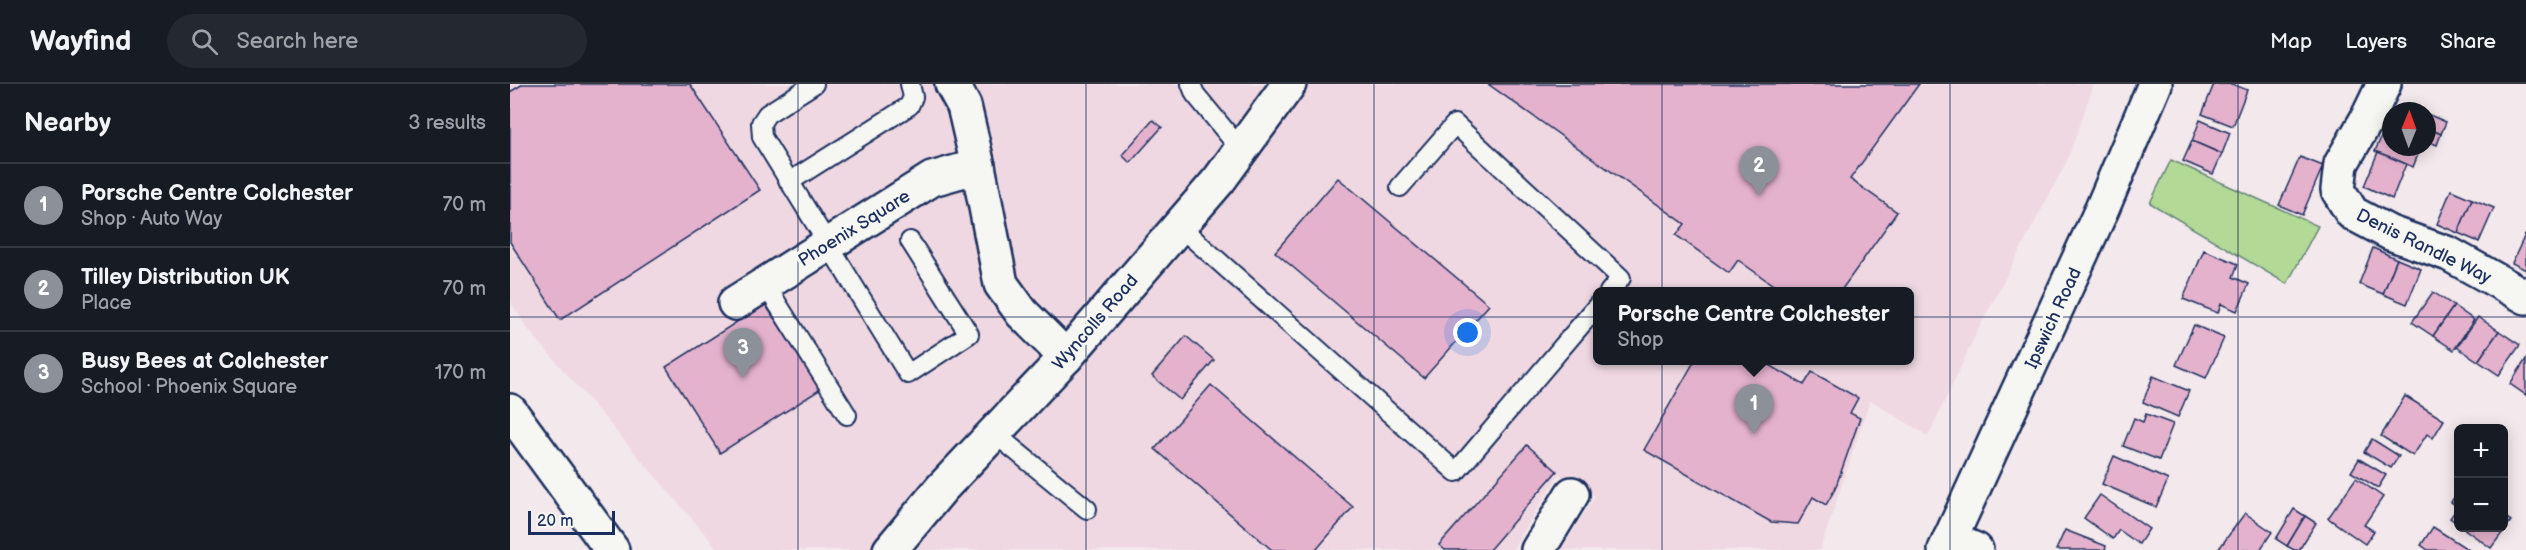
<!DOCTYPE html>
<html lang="en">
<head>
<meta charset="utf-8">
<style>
	body { margin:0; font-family:"Balsamiq Sans",sans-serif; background:#242831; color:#f1f3f6 }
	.controls { position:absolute; right:18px; bottom:18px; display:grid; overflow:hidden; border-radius:9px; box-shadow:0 3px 15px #0003 }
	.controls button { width:54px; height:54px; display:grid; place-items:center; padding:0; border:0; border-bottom:2px solid #363941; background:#171b24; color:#f1f3f6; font:30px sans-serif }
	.compass { position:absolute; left:1872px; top:18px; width:54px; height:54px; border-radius:50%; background:#171b24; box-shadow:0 3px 15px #0003; rotate:1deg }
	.scale { position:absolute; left:18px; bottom:15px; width:87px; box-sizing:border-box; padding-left:6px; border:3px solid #1b2f5e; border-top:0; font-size:16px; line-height:21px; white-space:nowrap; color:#1b2f5e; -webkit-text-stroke:4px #f6f6f2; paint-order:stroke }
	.you { position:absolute; left:958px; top:249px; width:21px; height:21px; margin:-15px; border:4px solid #fff; border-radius:50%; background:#1a73e8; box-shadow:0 0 0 9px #1a73e833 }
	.badge { display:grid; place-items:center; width:39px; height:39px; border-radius:50%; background:#8c9099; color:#fff; font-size:20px; font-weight:700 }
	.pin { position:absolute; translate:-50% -50px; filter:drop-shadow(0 2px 3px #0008) }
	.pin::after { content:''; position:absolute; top:32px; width:21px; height:18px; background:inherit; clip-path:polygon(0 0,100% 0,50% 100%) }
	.popup { position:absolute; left:1083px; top:203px; width:321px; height:78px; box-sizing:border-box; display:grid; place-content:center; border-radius:9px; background:#171b24; filter:drop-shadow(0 2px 4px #0005); font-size:20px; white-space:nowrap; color:#9ea1a6 }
	.popup b { font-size:22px; color:#f1f3f6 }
	.popup::after { content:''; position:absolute; left:50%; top:100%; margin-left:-12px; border:12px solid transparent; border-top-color:#171b24 }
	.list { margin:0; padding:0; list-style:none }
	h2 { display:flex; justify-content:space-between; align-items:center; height:78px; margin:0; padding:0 24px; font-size:26px }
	h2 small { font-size:20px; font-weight:400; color:#9ea1a6 }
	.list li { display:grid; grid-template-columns:39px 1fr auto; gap:18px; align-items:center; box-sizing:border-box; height:84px; padding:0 24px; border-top:2px solid #363941 }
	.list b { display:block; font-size:22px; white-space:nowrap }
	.list p { margin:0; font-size:20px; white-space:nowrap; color:#9ea1a6 }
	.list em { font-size:20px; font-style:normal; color:#9ea1a6 }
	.icon { flex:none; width:33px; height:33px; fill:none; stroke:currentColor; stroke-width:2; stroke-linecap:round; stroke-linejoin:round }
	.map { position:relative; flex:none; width:2016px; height:466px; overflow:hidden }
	header { display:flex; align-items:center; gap:36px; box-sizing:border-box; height:84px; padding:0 30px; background:#171b24; border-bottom:2px solid #363941 }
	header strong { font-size:28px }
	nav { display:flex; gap:33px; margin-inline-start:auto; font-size:21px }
	.search { width:420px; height:54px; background:#242831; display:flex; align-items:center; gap:15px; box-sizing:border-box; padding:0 21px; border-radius:33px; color:#9ea1a6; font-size:22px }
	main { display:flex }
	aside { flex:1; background:#171b24 }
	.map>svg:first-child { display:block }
	.built { fill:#efd8e2; fill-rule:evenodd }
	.green { fill:#b2d995; stroke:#66847a; stroke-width:1.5 }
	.building { fill:#e5b2ce; stroke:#1b2f5e; stroke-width:1.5 }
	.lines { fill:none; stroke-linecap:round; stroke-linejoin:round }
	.service-casing { stroke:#1b2f5e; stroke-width:22 }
	.minor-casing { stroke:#1b2f5e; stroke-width:38 }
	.tertiary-casing { stroke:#1b2f5e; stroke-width:38 }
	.primary-casing { stroke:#1b2f5e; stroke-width:38 }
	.service { stroke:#f6f6f2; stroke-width:18 }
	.minor { stroke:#f6f6f2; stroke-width:33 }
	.tertiary { stroke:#f6f6f2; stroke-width:33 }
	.primary { stroke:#f6f6f2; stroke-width:33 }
	.grid { fill:none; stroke:#1b2f5e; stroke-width:1.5; stroke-opacity:0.55 }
	.labels { text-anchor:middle; stroke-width:6; stroke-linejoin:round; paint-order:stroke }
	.street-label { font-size:18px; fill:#1b2f5e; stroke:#f6f6f2 }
</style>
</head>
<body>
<header>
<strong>Wayfind</strong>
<div class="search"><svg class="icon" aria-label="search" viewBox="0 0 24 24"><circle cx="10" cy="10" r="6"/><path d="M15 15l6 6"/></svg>Search here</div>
<nav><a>Map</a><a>Layers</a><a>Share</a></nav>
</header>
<main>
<aside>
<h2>Nearby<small>3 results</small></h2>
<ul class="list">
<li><span class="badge">1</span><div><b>Porsche Centre Colchester</b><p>Shop · Auto Way</p></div><em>70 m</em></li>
<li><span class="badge">2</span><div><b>Tilley Distribution UK</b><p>Place</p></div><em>70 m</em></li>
<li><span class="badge">3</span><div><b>Busy Bees at Colchester</b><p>School · Phoenix Square</p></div><em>170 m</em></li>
</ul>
</aside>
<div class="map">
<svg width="2016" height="466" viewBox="0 0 2016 466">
	<rect width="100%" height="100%" fill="#f3e8eb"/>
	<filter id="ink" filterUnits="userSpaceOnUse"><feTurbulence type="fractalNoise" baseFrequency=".0167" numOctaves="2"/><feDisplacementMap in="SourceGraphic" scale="12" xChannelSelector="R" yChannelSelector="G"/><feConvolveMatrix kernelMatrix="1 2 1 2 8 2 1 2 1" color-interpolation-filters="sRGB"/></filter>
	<g filter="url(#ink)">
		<path class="built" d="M0,0H1584L1557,77L1468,246L1418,352L1360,316L1310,466H1051L1085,412L1049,390L1002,466H209L18,245L0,217ZM1088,208H1400V276H1088Z"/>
		<path class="green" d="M1661,76L1808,142L1777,200L1640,119Z"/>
		<g class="building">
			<path d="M13,0H180L250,106L50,236L0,158V8Z"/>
			<path d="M978,0H1409L1340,95L1387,128L1330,208H1273L1228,176L1219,189L1166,151L1175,140Z"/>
			<path d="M1704,0H1722L1737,6L1723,42L1692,30Z"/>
			<path d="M1917,30L1936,38L1931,50L1917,44Z"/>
			<path d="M643,36L652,43L620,79L612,71Z"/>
			<path d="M1690,36L1720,49L1712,70L1682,57Z"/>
			<path d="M1877,40L1881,41V63H1911L1903,83L1865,67Z"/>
			<path d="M1917,44L1931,50L1927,61L1917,57Z"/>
			<path d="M1682,57L1712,70L1703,90L1673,77Z"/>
			<path d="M1868,68L1896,80L1882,115L1854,102Z"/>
			<path d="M1790,73L1813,82L1792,131L1769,121Z"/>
			<path d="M828,94L979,221L914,294L765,168Z"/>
			<path d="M1941,106L1962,115L1948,149L1927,140Z"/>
			<path d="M1962,115L1984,124L1969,158L1948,149Z"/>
			<path d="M2015,151H2016V186L2002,179Z"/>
			<path d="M1863,164L1887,175L1873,210L1849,200Z"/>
			<path d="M1694,166L1728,180L1723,193L1739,200L1727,227L1711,220L1708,229L1673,215Z"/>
			<path d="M1887,175L1911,185L1897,220L1873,210Z"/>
			<path d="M1923,208L1944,222L1923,252L1902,238Z"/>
			<path d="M255,220L311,305L210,369L156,283Z"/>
			<path d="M1944,222L1964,236L1944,266L1923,252Z"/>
			<path d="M1968,233L1989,247L1968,277L1947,263Z"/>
			<path d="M1684,241L1714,254L1696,294L1666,281Z"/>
			<path d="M1989,247L2010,261L1989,291L1968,277Z"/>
			<path d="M676,252L704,276L670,316L642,292Z"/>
			<path d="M2016,275V311L2000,300Z"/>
			<path d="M1185,276H1251L1294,301L1302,288L1348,314L1340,329L1350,334L1325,405L1316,421L1303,413L1288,440L1261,438L1134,366Z"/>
			<path d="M1643,292L1679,307L1668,333L1633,318Z"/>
			<path d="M701,301L843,423L806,466H762L645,365Z"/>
			<path d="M1895,312L1934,336L1923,354L1917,350L1903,372L1871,352Z"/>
			<path d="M1636,330L1663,340L1649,376L1613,362L1624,334L1633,338Z"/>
			<path d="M1862,355L1889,372L1881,384L1854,368Z"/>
			<path d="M1017,361L1047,387L979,466H935L929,461Z"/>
			<path d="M1604,372L1658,396L1646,423L1592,400Z"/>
			<path d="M1849,375L1876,391L1868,404L1841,388Z"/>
			<path d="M1846,394L1873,413L1854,441L1864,447L1855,460L1818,434Z"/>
			<path d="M1948,407V440L1940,434L1948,423L1941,418Z"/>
			<path d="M1590,411L1639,445L1629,460L1609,446L1603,455L1574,434Z"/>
			<path d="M1784,425L1795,432L1777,462L1766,455Z"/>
			<path d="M1735,429L1762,448L1750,466H1708Z"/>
			<path d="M1795,432L1806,439L1789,466H1784L1777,462Z"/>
			<path d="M1994,432L2001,437L1981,464L1953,444H1994Z"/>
			<path d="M1923,443L1959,466H1918L1911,461Z"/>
			<path d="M1555,446L1596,462L1595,466H1546Z"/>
		</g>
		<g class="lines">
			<g class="service-casing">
				<g id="service">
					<path d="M304,0L257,30L251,39L252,53L398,290L459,250L400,157"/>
					<path d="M681,0L685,10L731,66"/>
					<path d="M279,98L399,22L403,13L400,0"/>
					<path d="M890,103L945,40L1111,194L1099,208"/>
					<path d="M669,142L946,388L1088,221"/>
					<path d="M255,200L337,331"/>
					<path d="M484,349L577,425"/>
				</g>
			</g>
			<g class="minor-casing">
				<g id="minor">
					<path d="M442,0L454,22L468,82L491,200L512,229L556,273"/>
					<path d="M1874,0L1857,35L1831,80L1828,106L1842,129L1880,149L1939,170L2016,213"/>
					<path d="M225,219L422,95L468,82"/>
					<path d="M1440,455L1466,466"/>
					<path d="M1028,466L1062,410"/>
				</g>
			</g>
			<g class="tertiary-casing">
				<g id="tertiary">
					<path d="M0,327L102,466"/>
					<path d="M380,466L431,405L556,273L709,96L779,0"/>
				</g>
			</g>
			<g class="primary-casing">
				<path id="primary" d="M1435,466L1592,125L1645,0"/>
			</g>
			<use href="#service" class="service"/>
			<use href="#minor" class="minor"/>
			<use href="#tertiary" class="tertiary"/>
			<use href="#primary" class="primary"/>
		</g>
	</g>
	<path class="grid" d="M288,0V466M576,0V466M864,0V466M1152,0V466M1440,0V466M1728,0V466M0,233H2016"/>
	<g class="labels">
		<g class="street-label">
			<text transform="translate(344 144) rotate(-32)" y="6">Phoenix Square</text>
			<text transform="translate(1914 162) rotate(26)" y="6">Denis Randle Way</text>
			<text transform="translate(1543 234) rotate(-65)" y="6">Ipswich Road</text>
			<text transform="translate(585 238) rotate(-49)" y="6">Wyncolls Road</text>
		</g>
	</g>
</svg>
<div class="controls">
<button>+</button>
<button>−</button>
</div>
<svg class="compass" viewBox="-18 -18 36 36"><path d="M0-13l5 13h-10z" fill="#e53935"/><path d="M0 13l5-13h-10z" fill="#9ea1a6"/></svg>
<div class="scale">20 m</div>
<div class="you"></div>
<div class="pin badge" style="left:1244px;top:350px">1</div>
<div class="popup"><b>Porsche Centre Colchester</b>Shop</div>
<div class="pin badge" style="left:1249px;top:112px">2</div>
<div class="pin badge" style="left:233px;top:294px">3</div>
</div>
</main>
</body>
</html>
